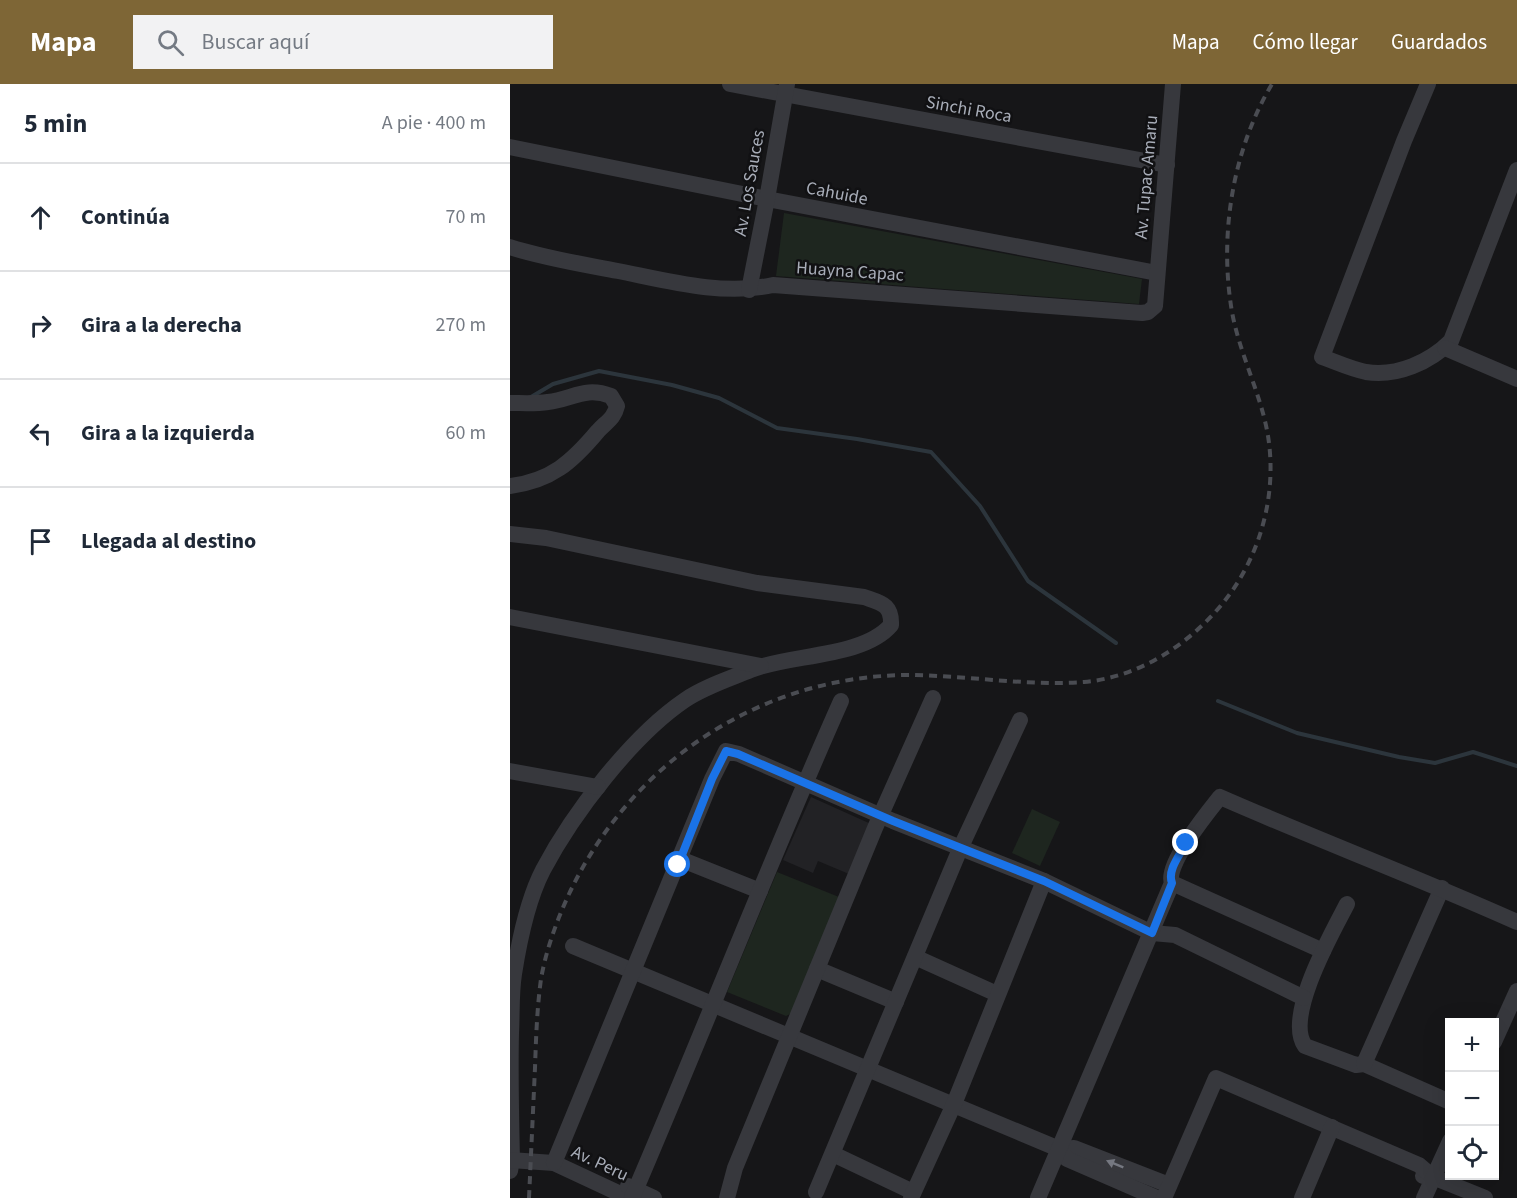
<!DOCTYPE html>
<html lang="es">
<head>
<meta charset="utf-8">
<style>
	:root { --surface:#fff; --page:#f2f2f3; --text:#1f2937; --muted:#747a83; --line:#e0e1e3; --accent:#7e6636 }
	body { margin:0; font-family:"Source Sans 3",sans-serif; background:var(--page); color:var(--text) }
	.controls { position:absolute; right:18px; bottom:18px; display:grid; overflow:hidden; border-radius:0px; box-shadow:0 6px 24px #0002 }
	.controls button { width:54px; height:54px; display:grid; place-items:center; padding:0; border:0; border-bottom:2px solid var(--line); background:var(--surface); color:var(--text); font:30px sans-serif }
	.stop { position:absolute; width:18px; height:18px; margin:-14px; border:4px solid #1a73e8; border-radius:50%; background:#fff }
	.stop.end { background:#1a73e8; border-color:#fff; box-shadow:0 2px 6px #0008 }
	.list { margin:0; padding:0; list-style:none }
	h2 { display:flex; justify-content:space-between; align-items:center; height:78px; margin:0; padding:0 24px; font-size:26px }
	h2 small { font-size:20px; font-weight:400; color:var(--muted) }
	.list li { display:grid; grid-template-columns:39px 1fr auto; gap:18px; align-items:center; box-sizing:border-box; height:108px; padding:0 24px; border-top:2px solid var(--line) }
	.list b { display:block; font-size:22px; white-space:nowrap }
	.list em { font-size:20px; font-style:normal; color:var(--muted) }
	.icon { flex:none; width:33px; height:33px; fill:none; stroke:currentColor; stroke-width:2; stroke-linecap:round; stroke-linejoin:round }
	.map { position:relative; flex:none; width:1007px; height:1114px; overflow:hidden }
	header { display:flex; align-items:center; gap:36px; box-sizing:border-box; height:84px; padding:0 30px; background:var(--accent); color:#fff }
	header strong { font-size:28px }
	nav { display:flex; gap:33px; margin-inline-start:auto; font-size:21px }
	.search { width:420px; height:54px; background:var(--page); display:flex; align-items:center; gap:15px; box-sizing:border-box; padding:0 21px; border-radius:0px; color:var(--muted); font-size:22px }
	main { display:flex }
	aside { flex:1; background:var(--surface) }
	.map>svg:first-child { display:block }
</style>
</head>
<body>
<header>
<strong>Mapa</strong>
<div class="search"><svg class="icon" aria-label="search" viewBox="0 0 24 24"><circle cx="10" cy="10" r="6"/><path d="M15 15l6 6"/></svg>Buscar aquí</div>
<nav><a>Mapa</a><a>Cómo llegar</a><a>Guardados</a></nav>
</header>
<main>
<aside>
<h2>5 min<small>A pie · 400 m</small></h2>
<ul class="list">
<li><svg class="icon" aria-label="ahead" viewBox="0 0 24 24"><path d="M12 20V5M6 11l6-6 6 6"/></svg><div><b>Continúa</b></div><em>70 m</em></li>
<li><svg class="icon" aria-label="right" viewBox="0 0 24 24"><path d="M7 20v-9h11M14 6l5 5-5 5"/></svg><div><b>Gira a la derecha</b></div><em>270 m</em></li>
<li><svg class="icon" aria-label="left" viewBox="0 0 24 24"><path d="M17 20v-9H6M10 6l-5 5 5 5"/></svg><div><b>Gira a la izquierda</b></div><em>60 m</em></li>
<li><svg class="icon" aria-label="arrive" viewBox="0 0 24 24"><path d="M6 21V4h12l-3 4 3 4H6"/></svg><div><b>Llegada al destino</b></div></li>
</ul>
</aside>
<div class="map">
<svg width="1007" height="1114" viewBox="0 0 1007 1114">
	<rect width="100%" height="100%" fill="#161618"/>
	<path fill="#222225" d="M301,713L361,740L339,790L308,777L303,789L273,776Z"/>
	<g fill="#1e261f">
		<path d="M274,129L632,195L629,220L266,192Z"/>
		<path d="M522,725L550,738L530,782L502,769Z"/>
		<path d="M267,788L329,813L282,929L276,932L217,908Z"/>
	</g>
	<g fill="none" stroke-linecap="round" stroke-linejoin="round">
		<g stroke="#2c353c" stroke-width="4">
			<path d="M21,313L43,300L89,287L162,301L209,314L267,344L347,355L421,368L470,422L518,497L606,559"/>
			<path d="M708,617L787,649L889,673L925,679L963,668L1007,682"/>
		</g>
		<g stroke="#37383d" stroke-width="16">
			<path d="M220,0L657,81"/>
			<path d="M918,0L894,57L812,273C826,278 841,285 856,288C887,293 920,278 941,257L1007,86"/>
			<path d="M0,63L257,115L647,189"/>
			<path d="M0,163C34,174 72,180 108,187C158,197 212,212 263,201L632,229L638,228L645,222L663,0"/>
			<path d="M239,206L257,115L277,0"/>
			<path d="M935,264L1007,295"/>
			<path d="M0,319C12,319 26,320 38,318C63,315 75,302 101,312L107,322C104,335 96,338 88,347C62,378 41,397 0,402"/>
			<path d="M0,450L36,454L247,499L354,513C371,519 382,520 381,541C353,574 279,570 241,586C219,595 194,603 175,616C122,652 63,729 33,786C18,815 9,858 4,890C1,909 2,930 1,949C0,992 1,1034 2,1076L0,1087"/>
			<path d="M0,533L251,582"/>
			<path d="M0,687L88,703"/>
			<path d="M170,775L250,807"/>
			<path d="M662,799L813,867"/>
			<path d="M837,820C822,849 774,933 795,962L846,981L854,980L940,1018"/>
			<path d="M63,862L549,1065L564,1064L659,1101"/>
			<path d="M405,873L487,910"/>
			<path d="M307,885L386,918"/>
			<path d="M984,958L1007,907"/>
			<path d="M854,980L932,804"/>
			<path d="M549,1065L557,1075L647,1114"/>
			<path d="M323,1070L403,1108"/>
			<path d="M0,1076L44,1079L119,1114"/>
			<path d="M44,1079L202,695L216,667L229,670L383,737L534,797L642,849L665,851L794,914"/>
			<path d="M913,1092L923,1093L975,1114"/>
			<path d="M118,1102L144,1114"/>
			<path d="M306,1108L450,765L510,636"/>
			<path d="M122,1114C193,949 258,781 331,617"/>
			<path d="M217,1114L225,1084L365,744L423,614"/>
			<path d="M401,1114L444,1020L534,797"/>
			<path d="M528,1114L662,799C654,782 698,728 710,713C808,756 909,794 1007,838"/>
			<path d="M654,1114L706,994L909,1081L923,1093"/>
			<path d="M792,1114L822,1043"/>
			<path d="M914,1114L940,1057"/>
		</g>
		<path stroke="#4a4c52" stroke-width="4" stroke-dasharray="8 6" stroke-linecap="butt" d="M19,1114C21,1071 23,1027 25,984C26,954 27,924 31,895C36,866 47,836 59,810C122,676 254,590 403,591C460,592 517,602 574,598C633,593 688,555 722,507C756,458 769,395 755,337C746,300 729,266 722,228C709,152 722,67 762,0"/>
	</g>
	<defs><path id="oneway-solid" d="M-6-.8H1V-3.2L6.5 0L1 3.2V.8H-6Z" transform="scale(1.5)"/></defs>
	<use fill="#757881" href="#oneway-solid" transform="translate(605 1080) rotate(-158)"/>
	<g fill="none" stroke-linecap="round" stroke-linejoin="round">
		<path stroke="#1a73e8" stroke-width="8" d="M168,781L202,695L216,667L228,670L383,737L534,797L642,849L662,799C657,786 670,771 676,759"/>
	</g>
	<g text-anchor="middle" stroke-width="5" stroke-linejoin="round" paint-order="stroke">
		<g font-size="18" fill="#a8adb8" stroke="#111113">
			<text transform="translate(459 25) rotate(10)" y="6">Sinchi Roca</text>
			<text transform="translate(636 93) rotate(-85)" y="6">Av. Tupac Amaru</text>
			<text transform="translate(239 99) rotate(-80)" y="6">Av. Los Sauces</text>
			<text transform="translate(327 109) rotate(11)" y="6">Cahuide</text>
			<text transform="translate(340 187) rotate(4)" y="6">Huayna Capac</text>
			<text transform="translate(90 1079) rotate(25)" y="6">Av. Peru</text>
		</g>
	</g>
</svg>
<div class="controls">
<button>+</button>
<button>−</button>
<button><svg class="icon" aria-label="locate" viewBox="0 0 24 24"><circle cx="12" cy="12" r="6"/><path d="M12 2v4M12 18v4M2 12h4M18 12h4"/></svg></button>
</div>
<div class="stop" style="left:168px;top:781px"></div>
<div class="stop end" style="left:676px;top:759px"></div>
</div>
</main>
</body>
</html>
